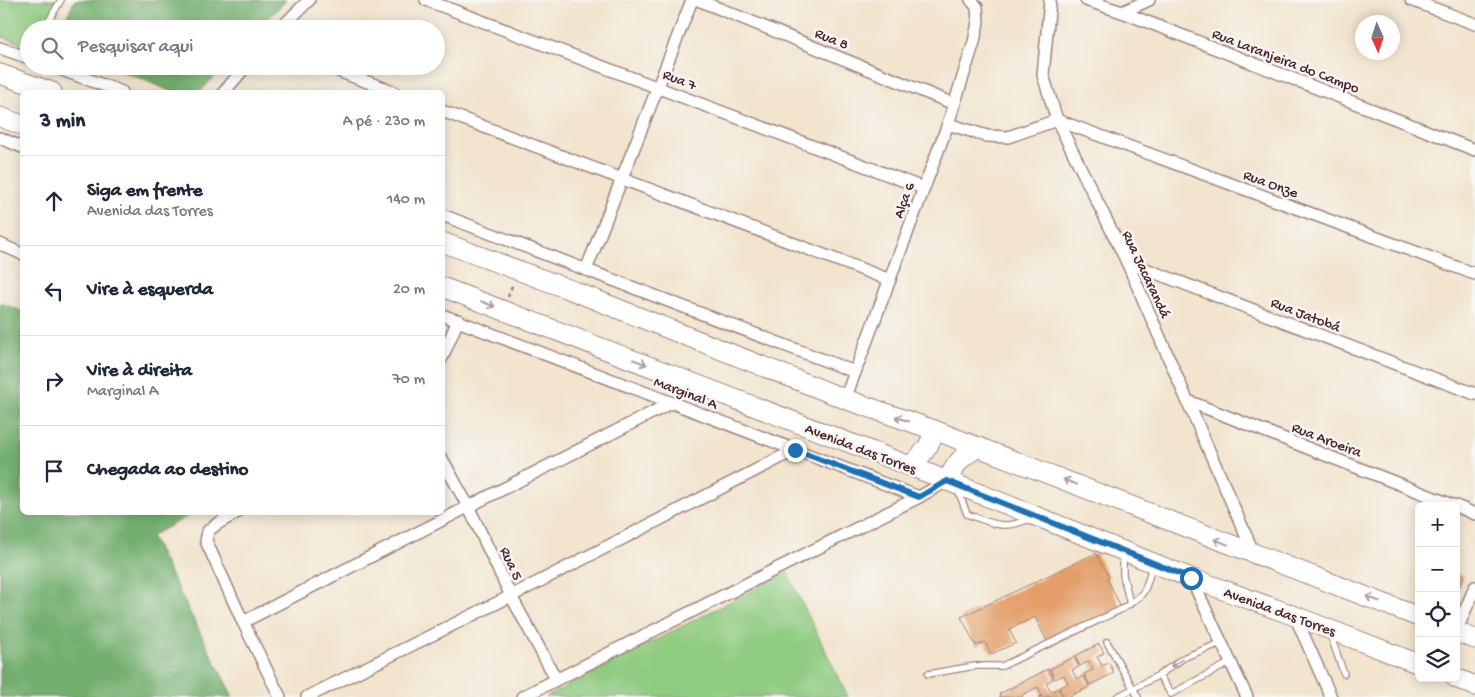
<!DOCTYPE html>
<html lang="pt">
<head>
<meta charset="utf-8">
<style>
	:root { --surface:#fff; --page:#f6f6f7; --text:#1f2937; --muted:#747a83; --line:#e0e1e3 }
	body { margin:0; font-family:"Gochi Hand",sans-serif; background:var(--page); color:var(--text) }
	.controls { position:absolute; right:15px; bottom:15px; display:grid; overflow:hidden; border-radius:8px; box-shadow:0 2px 12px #0003 }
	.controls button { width:45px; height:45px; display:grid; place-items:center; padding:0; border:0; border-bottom:1px solid var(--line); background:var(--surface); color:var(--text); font:25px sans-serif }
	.compass { position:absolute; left:1355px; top:15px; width:45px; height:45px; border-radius:50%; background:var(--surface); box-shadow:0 2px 12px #0003; rotate:177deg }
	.stop { position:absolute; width:15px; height:15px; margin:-11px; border:4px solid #1f6fb2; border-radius:50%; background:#fff }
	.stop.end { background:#1f6fb2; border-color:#fff; box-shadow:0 1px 5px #0008 }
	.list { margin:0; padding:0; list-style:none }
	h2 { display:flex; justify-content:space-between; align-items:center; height:65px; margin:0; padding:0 20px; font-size:21px }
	h2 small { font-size:16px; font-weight:400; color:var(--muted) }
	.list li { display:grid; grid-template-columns:32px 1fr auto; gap:15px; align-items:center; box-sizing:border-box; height:90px; padding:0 20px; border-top:1px solid var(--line) }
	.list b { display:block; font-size:19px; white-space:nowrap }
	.list p { margin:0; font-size:16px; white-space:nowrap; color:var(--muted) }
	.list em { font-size:16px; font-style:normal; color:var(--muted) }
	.icon { flex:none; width:28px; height:28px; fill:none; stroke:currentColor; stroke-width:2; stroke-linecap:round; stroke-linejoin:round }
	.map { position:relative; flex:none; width:1475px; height:697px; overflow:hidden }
	.search { position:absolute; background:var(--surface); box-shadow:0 2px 12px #0003; left:20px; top:20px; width:425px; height:55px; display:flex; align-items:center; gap:12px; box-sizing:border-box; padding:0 18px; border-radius:28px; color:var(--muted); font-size:19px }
	.panel { position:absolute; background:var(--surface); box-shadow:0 2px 12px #0003; left:20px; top:90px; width:425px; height:425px; border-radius:8px }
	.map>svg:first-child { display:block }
</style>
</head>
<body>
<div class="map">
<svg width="1475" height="697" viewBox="0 0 1475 697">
	<rect width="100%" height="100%" fill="#f6f6f2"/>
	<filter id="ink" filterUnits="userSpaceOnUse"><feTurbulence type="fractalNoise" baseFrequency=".02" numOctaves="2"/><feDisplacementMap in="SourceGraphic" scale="10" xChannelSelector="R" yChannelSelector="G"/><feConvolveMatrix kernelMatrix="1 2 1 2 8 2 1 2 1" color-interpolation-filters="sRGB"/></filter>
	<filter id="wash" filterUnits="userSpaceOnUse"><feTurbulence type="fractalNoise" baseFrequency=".0096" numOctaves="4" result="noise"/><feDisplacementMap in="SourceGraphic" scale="20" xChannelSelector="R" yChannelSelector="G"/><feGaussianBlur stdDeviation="1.12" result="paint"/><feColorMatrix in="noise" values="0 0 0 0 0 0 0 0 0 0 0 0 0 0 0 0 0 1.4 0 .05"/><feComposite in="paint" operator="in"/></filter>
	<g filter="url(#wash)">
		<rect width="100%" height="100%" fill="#f2e4cd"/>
		<g fill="#8fcb80" stroke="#6c7556">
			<path d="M0,0H59L47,29H29L28,46L0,36Z"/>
			<path d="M787,572L848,697H546Z"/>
		</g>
		<g fill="#73af6e" stroke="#5e674c">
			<path d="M75,0H286L259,29H60Z"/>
			<path d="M109,66H224L200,92H173Z"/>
			<path d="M0,303L22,311V512L194,513L151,536L233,697H0Z"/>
		</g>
		<g id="blocks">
			<g fill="#e49f69">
				<path d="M1096,553L1109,577L1107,578L1123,612L1050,647L1035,617L1009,629L1016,643L991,654L985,642L976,646L961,617Z"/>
				<path d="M1456,573L1464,576L1456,594Z"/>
				<path d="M1099,644L1104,653L1097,657L1102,666L1109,663L1114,673L1090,685L1084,674L1093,670L1089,661L1080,666L1075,656Z"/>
				<path d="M1074,657L1079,667L1072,670L1077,679L1084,676L1089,687L1068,697H1064L1059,688L1068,683L1064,675L1055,679L1050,669Z"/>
				<path d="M1048,669L1053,679L1046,683L1051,692L1058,688L1062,697H1039L1042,696L1038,687L1022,695L1023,697H1000L999,694Z"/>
			</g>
		</g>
	</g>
	<g filter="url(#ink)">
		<use href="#blocks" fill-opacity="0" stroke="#9e827c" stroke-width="1"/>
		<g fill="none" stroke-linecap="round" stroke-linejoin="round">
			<defs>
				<g id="service">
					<path d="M44,29L61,0"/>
					<path d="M958,490L967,514C994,524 1004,531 1031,518"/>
					<path d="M1123,555V575L1130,604"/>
					<path d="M1330,634L1344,674"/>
					<path d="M1107,642L1138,697"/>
					<path d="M1221,643L1185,657L1159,675L1171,694L1231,662"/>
					<path d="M928,674L975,666H1002L1122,609C1146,594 1145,593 1152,566"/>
					<path d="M1117,697L1159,675"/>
				</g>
				<g id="minor">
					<path d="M426,0L923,188"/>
					<path d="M698,0L954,104"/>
					<path d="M1050,0L1043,75L1057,120L1127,262L1254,554"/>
					<path d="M1086,0L1122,12L1475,150"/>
					<path d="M1411,0L1475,24"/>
					<path d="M1122,12L1149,0"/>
					<path d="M280,29L309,0"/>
					<path d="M0,48L29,58"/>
					<path d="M51,66L122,92"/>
					<path d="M325,66L394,92"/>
					<path d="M224,92L246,66"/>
					<path d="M442,111L890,280"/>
					<path d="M948,124L987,136L1008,137L1057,120L1475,274"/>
					<path d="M0,138L22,147"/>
					<path d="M442,215L855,372"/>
					<path d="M0,244L22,254"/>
					<path d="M1127,262L1475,394"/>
					<path d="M586,270L692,0"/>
					<path d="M442,315L919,497"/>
					<path d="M442,358L458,320"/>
					<path d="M845,399L948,124L974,42L978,22L977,7L971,0"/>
					<path d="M1188,401L1455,506"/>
					<path d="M442,459L468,506L511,596L556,679"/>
					<path d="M1456,506L1475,514"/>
					<path d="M238,512L217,524L208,531L206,541L243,622L280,697"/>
					<path d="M1191,578L1247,697"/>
					<path d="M1295,616L1331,697"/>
					<path d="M243,622L671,403"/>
					<path d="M1456,632L1475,587"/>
					<path d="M307,697L511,596L795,450"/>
					<path d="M522,697L919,497L947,481"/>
				</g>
				<g id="primary">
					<path d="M0,74L52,92"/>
					<path d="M0,117L22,125"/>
					<path d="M442,242L571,290L845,399L934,430L1419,617"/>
					<path d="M442,287L910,466L1191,578L1295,616L1419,664"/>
					<path d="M910,466C922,455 931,446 934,430"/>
					<path d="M947,481C957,462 960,457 979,447"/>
					<path d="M1456,632L1475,639"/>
					<path d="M1456,678L1475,686"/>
				</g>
			</defs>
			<use href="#service" stroke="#9e827c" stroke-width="8"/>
			<use href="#minor" stroke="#9e827c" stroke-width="14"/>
			<use href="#primary" stroke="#9e827c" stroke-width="21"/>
			<path stroke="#9e827c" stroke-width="2.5" stroke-dasharray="4 4" stroke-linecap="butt" d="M508,297L513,283"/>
			<use href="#service" stroke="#fff" stroke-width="5.5"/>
			<use href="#minor" stroke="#fff" stroke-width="11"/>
			<use href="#primary" stroke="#fff" stroke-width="19"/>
		</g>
		<defs><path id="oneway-shaft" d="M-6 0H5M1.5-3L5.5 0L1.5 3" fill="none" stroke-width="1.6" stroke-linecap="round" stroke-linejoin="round" transform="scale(1.25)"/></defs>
		<g stroke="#ae9aa0">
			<use href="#oneway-shaft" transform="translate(488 304) rotate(21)"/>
			<use href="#oneway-shaft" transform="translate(640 362) rotate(21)"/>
			<use href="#oneway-shaft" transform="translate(902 419) rotate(-161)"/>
			<use href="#oneway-shaft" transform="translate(1070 482) rotate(-159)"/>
			<use href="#oneway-shaft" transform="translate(1221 542) rotate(-159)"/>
			<use href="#oneway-shaft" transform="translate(1373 599) rotate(-159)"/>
			<use href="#oneway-shaft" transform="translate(1177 663) rotate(146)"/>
		</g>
	</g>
	<g fill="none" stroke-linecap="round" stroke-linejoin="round" filter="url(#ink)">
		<path stroke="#1f6fb2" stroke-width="6" d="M795,450L919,497L947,481L1191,578"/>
	</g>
	<g text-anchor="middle" stroke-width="5" stroke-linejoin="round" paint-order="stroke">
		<g font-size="15" fill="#4a1f2b" stroke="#f6f6f2">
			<text transform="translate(832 38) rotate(22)" y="5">Rua 8</text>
			<text transform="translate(1286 60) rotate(21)" y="5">Rua Laranjeira do Campo</text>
			<text transform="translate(680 79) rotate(21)" y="5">Rua 7</text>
			<text transform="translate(1271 183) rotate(20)" y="5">Rua Onze</text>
			<text transform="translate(903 200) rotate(-70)" y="5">Alça 6</text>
			<text transform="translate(1147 274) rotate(65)" y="5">Rua Jacarandá</text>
			<text transform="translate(1306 314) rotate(21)" y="5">Rua Jatobá</text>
			<text transform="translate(686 392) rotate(21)" y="5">Marginal A</text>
			<text transform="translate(1327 439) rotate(21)" y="5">Rua Aroeira</text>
			<text transform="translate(861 448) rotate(21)" y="5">Avenida das Torres</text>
			<text transform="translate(512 563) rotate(65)" y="5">Rua 5</text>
			<text transform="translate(1280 611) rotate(20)" y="5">Avenida das Torres</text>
		</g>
	</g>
</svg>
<div class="controls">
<button>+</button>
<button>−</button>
<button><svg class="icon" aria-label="locate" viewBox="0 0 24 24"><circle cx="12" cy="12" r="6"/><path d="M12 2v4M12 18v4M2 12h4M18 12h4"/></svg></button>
<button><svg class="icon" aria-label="layers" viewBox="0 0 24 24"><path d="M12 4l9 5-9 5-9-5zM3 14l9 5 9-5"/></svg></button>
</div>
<svg class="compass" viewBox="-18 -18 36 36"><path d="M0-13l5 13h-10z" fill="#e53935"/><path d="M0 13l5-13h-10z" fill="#747a83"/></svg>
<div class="stop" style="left:1191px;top:578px"></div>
<div class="stop end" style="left:795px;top:450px"></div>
<div class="search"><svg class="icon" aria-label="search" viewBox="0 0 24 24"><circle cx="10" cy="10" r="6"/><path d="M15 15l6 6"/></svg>Pesquisar aqui</div>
<section class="panel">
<h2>3 min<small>A pé · 230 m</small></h2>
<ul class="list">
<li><svg class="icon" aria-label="ahead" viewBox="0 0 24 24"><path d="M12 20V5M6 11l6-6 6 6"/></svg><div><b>Siga em frente</b><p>Avenida das Torres</p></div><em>140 m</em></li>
<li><svg class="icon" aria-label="left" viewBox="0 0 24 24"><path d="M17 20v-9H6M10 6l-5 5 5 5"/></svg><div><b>Vire à esquerda</b></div><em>20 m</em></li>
<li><svg class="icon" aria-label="right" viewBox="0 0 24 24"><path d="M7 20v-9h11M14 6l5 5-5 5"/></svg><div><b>Vire à direita</b><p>Marginal A</p></div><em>70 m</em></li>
<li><svg class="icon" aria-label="arrive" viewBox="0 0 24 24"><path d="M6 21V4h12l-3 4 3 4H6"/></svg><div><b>Chegada ao destino</b></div></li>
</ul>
</section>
</div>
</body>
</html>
